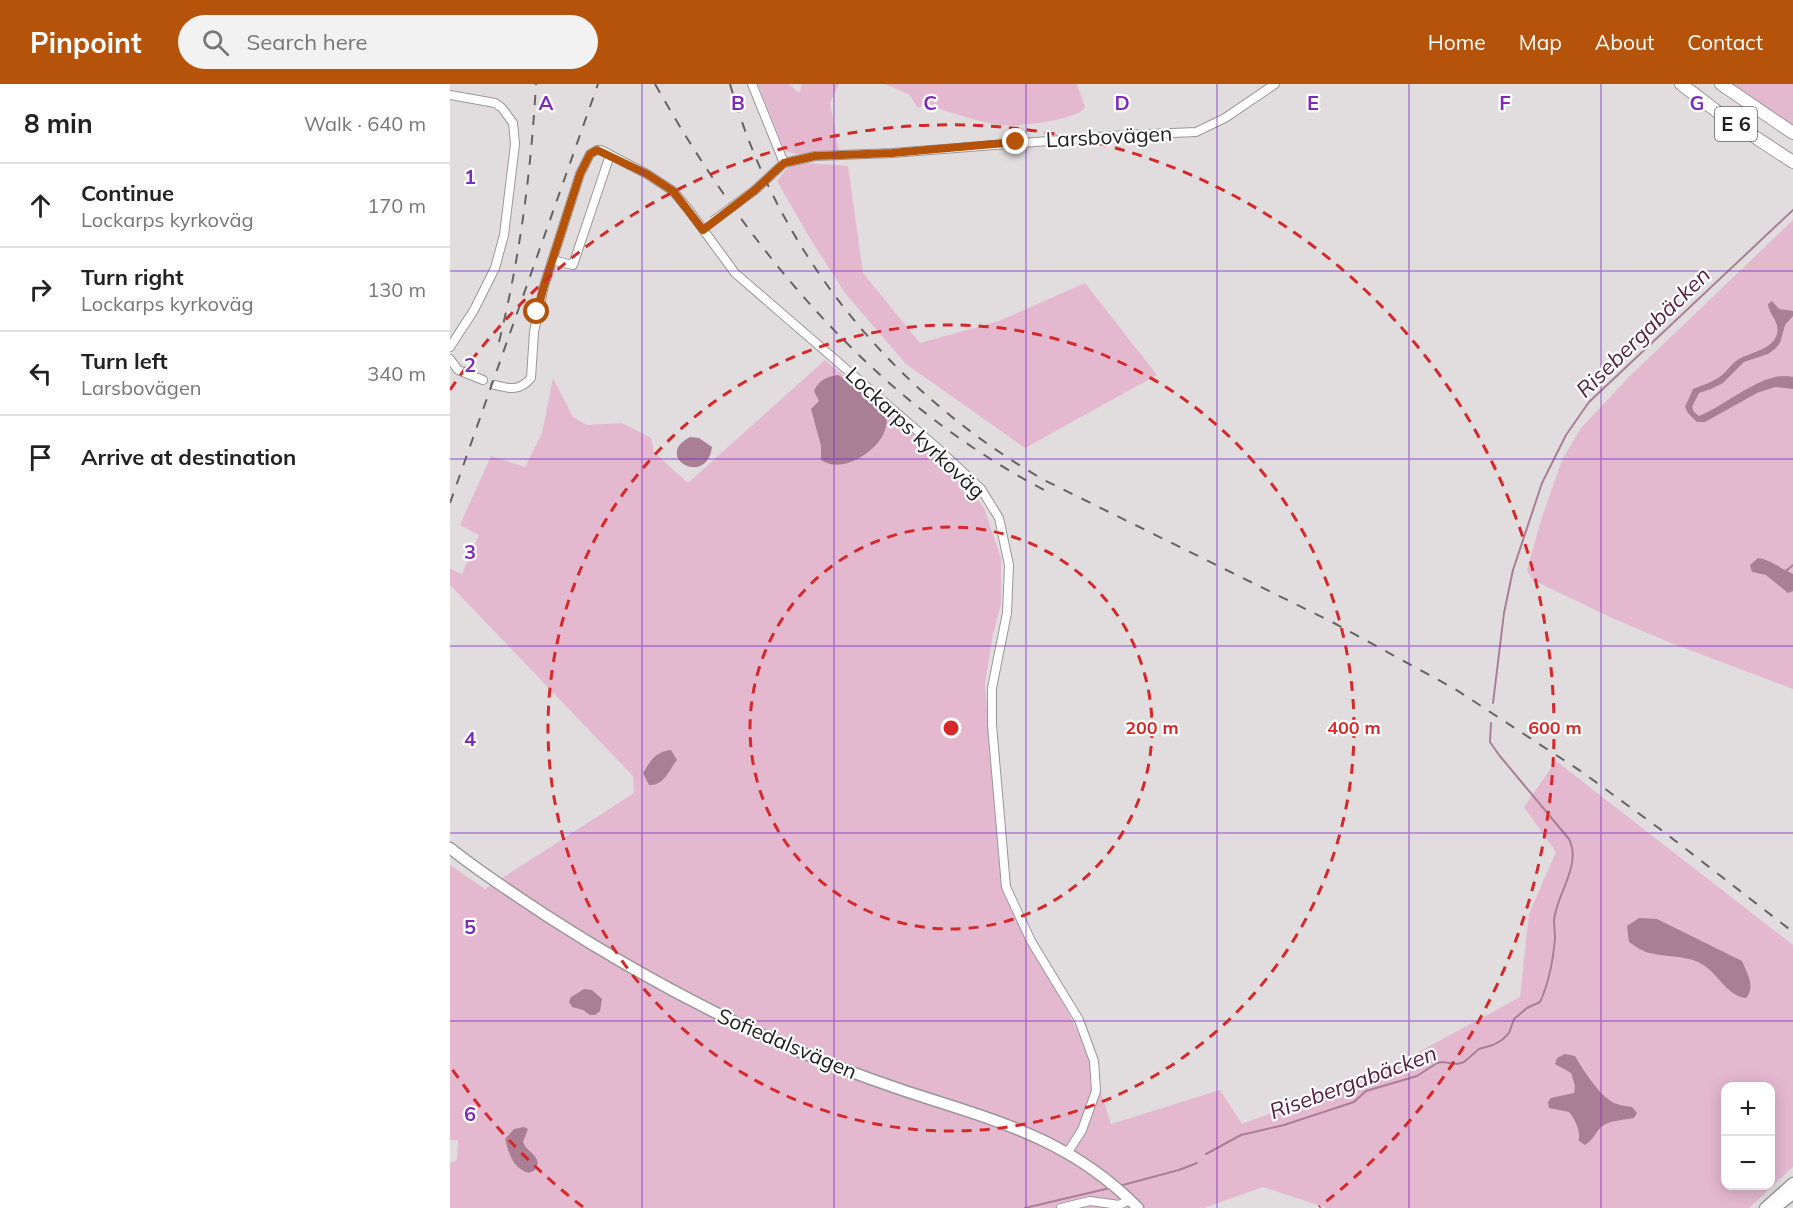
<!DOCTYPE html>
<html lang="en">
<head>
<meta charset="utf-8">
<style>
	:root { --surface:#fff; --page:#f2f2f2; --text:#222; --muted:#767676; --line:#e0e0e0; --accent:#b45309 }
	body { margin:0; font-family:Mulish,sans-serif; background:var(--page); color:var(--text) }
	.controls { position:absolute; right:18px; bottom:18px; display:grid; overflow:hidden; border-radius:12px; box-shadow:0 3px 15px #0003 }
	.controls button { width:54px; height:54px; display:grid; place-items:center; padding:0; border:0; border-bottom:2px solid var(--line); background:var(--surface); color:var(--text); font:30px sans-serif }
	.stop { position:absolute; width:18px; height:18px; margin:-14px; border:4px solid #b45309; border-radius:50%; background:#fff }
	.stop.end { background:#b45309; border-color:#fff; box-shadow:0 2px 6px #0008 }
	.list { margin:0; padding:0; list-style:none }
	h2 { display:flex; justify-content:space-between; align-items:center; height:78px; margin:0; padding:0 24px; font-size:26px }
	h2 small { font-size:20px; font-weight:400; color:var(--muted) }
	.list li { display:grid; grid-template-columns:39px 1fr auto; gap:18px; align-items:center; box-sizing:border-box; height:84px; padding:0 24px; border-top:2px solid var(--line) }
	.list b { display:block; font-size:22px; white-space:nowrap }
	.list p { margin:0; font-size:20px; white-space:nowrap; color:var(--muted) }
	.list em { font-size:20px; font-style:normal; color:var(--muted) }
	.icon { flex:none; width:33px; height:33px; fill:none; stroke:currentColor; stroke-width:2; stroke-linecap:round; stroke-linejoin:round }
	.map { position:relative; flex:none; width:1343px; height:1124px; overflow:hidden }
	header { display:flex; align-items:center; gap:36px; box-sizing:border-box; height:84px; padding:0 30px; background:var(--accent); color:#fff }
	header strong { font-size:28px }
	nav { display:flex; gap:33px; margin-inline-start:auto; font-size:21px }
	.search { width:420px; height:54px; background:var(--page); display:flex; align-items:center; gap:15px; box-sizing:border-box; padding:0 21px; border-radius:33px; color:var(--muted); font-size:22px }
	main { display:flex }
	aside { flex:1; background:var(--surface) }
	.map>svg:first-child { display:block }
</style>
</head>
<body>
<header>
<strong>Pinpoint</strong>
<div class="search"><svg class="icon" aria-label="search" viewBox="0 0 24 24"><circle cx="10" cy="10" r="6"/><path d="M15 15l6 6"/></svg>Search here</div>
<nav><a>Home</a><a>Map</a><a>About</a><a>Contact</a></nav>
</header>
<main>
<aside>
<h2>8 min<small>Walk · 640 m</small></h2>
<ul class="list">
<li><svg class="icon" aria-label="ahead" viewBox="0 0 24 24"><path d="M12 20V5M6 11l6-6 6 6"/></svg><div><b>Continue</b><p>Lockarps kyrkoväg</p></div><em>170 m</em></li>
<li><svg class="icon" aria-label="right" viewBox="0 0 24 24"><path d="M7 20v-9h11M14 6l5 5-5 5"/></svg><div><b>Turn right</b><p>Lockarps kyrkoväg</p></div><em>130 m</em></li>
<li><svg class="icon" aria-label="left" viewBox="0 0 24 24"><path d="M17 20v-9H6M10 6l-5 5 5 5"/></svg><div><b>Turn left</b><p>Larsbovägen</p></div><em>340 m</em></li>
<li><svg class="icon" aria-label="arrive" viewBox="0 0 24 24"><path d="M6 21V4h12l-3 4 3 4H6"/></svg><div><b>Arrive at destination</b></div></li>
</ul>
</aside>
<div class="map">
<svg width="1343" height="1124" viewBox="0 0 1343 1124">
	<rect width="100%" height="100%" fill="#e1dddf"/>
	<g fill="#e4b8cf" fill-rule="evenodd">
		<path d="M308,0H339L349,9L352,0H389L380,19L389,68L346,70L335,67Z"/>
		<path d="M435,0H627L635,23C629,36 567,43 551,41C532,39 500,28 480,22L477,19L471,23H467L460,11Z"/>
		<path d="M1283,0H1343V41Z"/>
		<path d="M342,78L398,82L413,189L470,259L549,237L635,199L707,291L575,364L456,280L395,209L361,156L327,97Z"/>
		<path d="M1343,136V605L1221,559L1162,534L1083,496L1077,486L1091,436L1112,376L1131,344L1179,293Z"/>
		<path d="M375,276L504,384L534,424L551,474V520L543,550L535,600L551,801L636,963L661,1040L770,1006L792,1040L928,990L1070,913L1079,830L1106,768L1074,723L1106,677L1343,861V1083L1299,1124H877L813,1103L754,1124H0V1079L7,1076L8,1056H0V781L35,805L184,709L183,692L0,501V485L12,490L29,451L10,441L41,372L75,383L92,349L103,294L123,333L137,341L172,339L201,354L204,368L238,399ZM1276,1002H1320V1102H1276Z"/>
	</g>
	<g fill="#aa7f95">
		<path d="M1322,217L1329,225L1343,227V232L1335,241L1330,259L1325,265L1318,270L1294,278L1273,299L1261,305L1249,309L1242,323L1244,328L1249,332C1275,322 1315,285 1343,293V305L1325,303L1307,309L1255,338H1247L1238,329L1235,323L1243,305C1253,301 1263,298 1272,291C1278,286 1282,279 1289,275C1301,268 1322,266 1327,250C1330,237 1319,231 1318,220Z"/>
		<path d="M388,291L415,308L422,318L437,332C437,339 436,345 433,351C423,370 391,390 371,376V362L361,325L369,317L364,307C369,296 376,293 388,291Z"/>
		<path d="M240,353L249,354L262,363C257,404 202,373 240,353Z"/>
		<path d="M1308,474C1319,475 1332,485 1343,490V507L1338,509L1316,491L1302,488L1300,481Z"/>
		<path d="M221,666L227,676C219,686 214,702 199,701L193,689C201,676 205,668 221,666Z"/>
		<path d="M1189,834L1207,835L1292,877C1297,889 1306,903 1296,914C1278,912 1269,892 1255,882C1238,870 1215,874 1196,868C1190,866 1184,861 1179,858L1177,842Z"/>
		<path d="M134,905L142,906L152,915L150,927L145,931H140L133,926L122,923L119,918L121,913Z"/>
		<path d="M1115,970L1125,972C1133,986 1152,1016 1167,1020C1172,1022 1178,1022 1182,1023L1187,1029L1184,1034C1174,1036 1159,1036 1151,1043C1145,1049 1143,1056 1135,1061L1129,1057C1130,1045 1126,1037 1119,1028L1099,1024L1098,1018L1101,1014L1124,1009L1125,1002L1121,989L1105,980L1107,974Z"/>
		<path d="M74,1043L78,1045L73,1058C76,1067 86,1069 88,1079L85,1086L79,1089C63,1085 59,1070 55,1055L64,1045Z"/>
	</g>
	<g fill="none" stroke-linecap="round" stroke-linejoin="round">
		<g stroke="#aa7f95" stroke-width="2">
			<path d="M1336,487L1343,481"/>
			<path d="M1043,619L1054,529L1063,486L1092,399L1116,351L1139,318L1343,126"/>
			<path d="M756,1070L791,1051L834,1041L904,1018L916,1007L967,992L987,979L992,978L1007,980L1014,978L1029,965L1043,961L1052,956L1059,949L1064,935L1077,924L1090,918C1099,899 1103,876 1105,855C1105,848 1104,842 1104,836C1107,809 1132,781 1119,755L1049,671L1040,658L1041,639"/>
			<path d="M669,1102L729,1086L747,1079"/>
			<path d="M575,1124L660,1104"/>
		</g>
		<defs>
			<g id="minor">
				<path d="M302,0L334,79"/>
				<path d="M0,11L45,19L52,24L63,39L65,60L54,151L45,184L24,226L0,263"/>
				<path d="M305,106L334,79L365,72L442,69L675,51L746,48L775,34L825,0"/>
				<path d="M102,176L123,181L160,71"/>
				<path d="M0,275L8,286L33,296"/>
				<path d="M45,301C60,305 70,307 81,294L84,248L94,202L130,90L140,70L147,66H151L197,90L223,107L238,125L285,189L485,362L531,405L549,434L559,481L557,529L542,604V641L556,803L581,857L629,936L644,977L646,1007L632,1046L618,1068"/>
				<path d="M611,1124L640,1117L669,1121L680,1116"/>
			</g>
			<g id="major">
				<path d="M0,764C31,789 64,810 97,832C179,885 263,931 353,969C397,987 441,1003 486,1017C565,1042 628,1063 688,1124"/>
				<path d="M1315,1124L1343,1099"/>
				<path d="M1325,1124L1343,1110"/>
			</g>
			<g id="highway">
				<path d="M1231,0L1273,32L1343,78"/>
				<path d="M1271,0L1343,49"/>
			</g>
		</defs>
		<use href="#minor" stroke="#9a9799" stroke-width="10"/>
		<use href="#major" stroke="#9a9799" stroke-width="13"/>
		<use href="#highway" stroke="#9a9799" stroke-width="14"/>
		<use href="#minor" stroke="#fff" stroke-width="8"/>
		<use href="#major" stroke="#fff" stroke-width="10"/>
		<use href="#highway" stroke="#fff" stroke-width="12"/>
		<g stroke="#656364" stroke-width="2" stroke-dasharray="10 10" stroke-linecap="butt">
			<path d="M205,0C300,168 424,318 598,408"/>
			<path d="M280,0C328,170 443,309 594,396L884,539L1005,605L1132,688L1210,745L1343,848"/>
			<path d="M49,258C70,173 81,88 86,0"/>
			<path d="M0,419L148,0"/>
		</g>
		<defs>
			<path id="minor-bridge" d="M263,137L305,106"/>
		</defs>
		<use href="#minor-bridge" stroke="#9a9799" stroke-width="10" stroke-linecap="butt"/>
		<use href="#minor-bridge" stroke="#fff" stroke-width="8"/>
	</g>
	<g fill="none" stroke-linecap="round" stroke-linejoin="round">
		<path stroke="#b45309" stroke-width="8" d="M87,228L94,202L130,90L140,70L147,66L197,90L223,107L253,146L305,106L334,79L365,72L442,69L566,58"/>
	</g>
	<path fill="none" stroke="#7b2cbf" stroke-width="1.5" stroke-opacity="0.55" d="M192,0V1124M384,0V1124M576,0V1124M767,0V1124M959,0V1124M1151,0V1124M0,187H1343M0,375H1343M0,562H1343M0,749H1343M0,937H1343"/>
	<g fill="none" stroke="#d62828" stroke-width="3" stroke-dasharray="10 8">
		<circle cx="501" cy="644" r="201"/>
		<circle cx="501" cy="644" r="403"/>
		<path d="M133 1123A604 604 0 0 1 0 982M0 306A604 604 0 1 1 869 1123"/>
	</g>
	<g text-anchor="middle" stroke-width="4.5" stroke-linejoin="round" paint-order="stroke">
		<rect fill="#fff" stroke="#646363" stroke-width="1.5" x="1265" y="23" width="42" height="34" rx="4.5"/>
		<g font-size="20" font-weight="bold" fill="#212020">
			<text x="1286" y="47">E 6</text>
		</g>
		<g font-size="21" fill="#212020" stroke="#fff">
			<text transform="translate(659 53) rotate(-3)" y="7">Larsbovägen</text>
			<text transform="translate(465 349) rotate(43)" y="7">Lockarps kyrkoväg</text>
			<text transform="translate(337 960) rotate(23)" y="7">Sofiedalsvägen</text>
		</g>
		<g font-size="22" font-style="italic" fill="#582142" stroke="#fff">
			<text transform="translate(1193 248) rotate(-44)" y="8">Risebergabäcken</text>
			<text transform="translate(903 998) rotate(-20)" y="8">Risebergabäcken</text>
		</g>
	</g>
	<g font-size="20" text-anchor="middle" font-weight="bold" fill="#7b2cbf" stroke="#fff" stroke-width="4.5" stroke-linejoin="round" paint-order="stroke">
		<text x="96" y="26">A</text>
		<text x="288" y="26">B</text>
		<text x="480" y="26">C</text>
		<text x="672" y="26">D</text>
		<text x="863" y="26">E</text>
		<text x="1055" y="26">F</text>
		<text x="1247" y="26">G</text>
		<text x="20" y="100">1</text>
		<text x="20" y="288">2</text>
		<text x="20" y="475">3</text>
		<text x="20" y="662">4</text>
		<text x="20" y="850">5</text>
		<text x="20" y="1037">6</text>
	</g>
	<circle cx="501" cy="644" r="9" fill="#d62828" stroke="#fff" stroke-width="3"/>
	<g font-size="18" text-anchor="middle" font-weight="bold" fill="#d62828" stroke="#fff" stroke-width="4.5" stroke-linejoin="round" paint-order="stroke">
		<text x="702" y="650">200 m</text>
		<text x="904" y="650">400 m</text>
		<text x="1105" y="650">600 m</text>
	</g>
</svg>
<div class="controls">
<button>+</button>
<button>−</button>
</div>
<div class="stop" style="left:87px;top:228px"></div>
<div class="stop end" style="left:566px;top:58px"></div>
</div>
</main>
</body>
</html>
